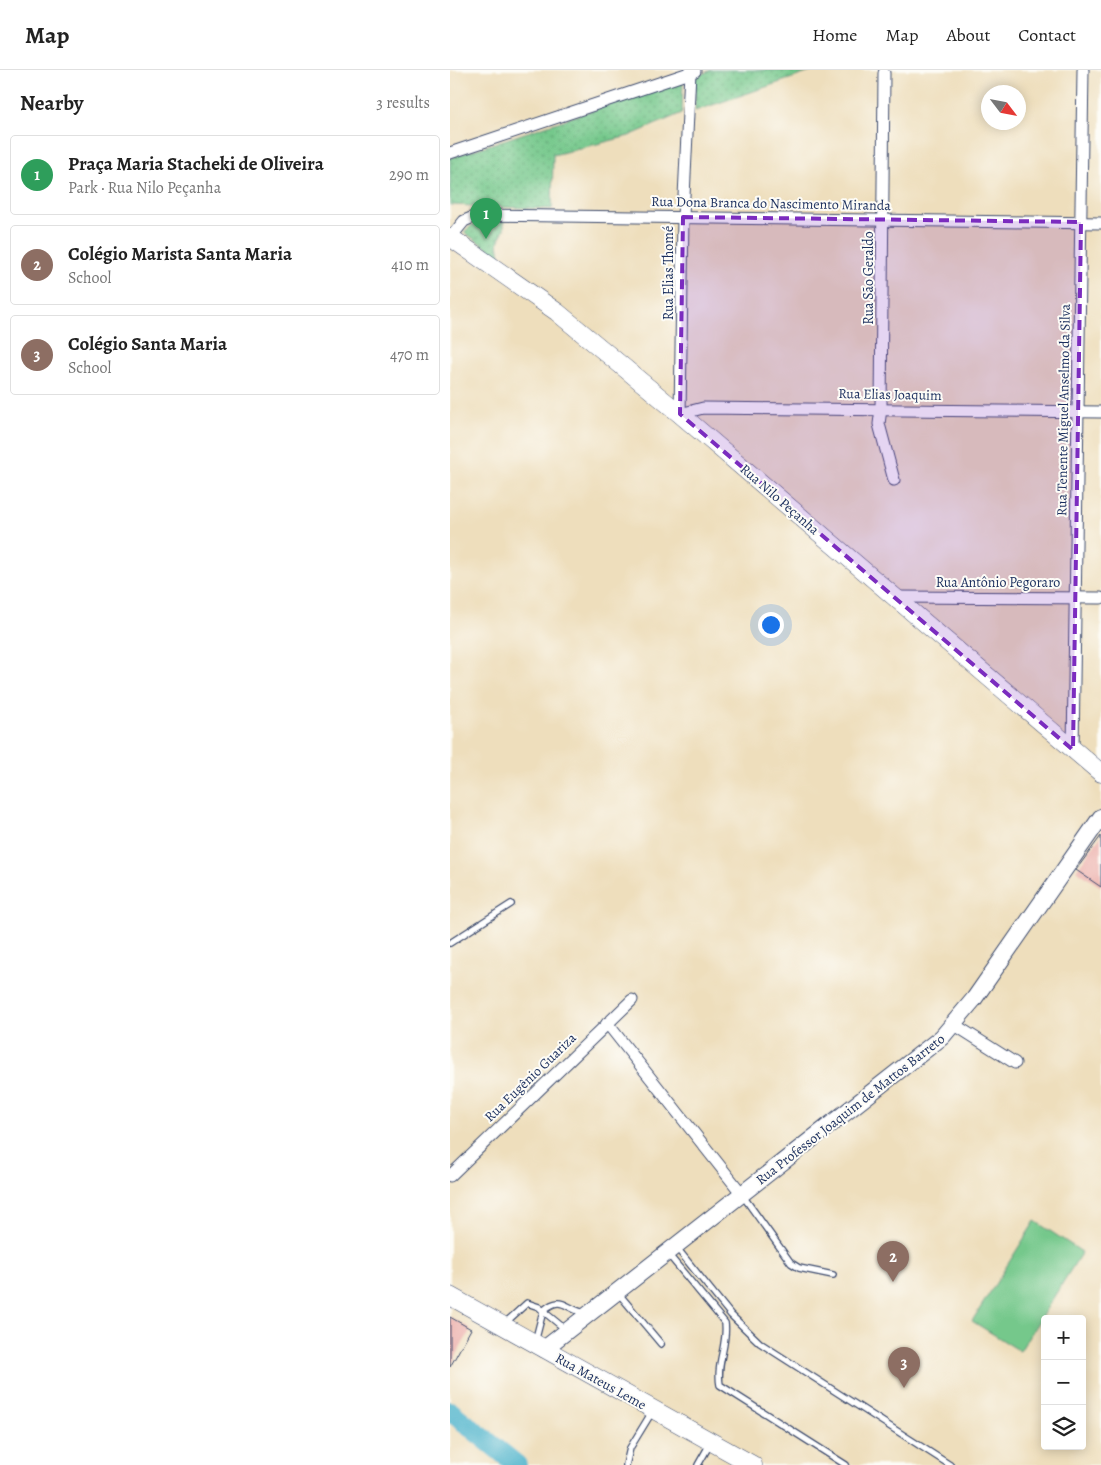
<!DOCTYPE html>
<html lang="en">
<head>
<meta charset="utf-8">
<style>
	:root { --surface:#fff; --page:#f6f6f6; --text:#222; --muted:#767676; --line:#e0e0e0; --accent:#111827 }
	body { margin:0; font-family:Alegreya,serif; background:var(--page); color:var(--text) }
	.controls { position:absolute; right:15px; bottom:15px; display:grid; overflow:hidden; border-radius:5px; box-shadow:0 2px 12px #0003 }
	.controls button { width:45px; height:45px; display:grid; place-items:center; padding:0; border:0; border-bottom:1px solid var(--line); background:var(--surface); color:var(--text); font:25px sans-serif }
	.compass { position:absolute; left:531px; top:15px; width:45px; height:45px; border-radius:50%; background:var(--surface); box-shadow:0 2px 12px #0003; rotate:122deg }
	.you { position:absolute; left:320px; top:554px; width:18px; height:18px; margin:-12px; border:4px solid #fff; border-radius:50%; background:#1a73e8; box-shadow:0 0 0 8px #1a73e833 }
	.badge { display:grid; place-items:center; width:32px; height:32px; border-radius:50%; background:var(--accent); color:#fff; font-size:16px; font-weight:700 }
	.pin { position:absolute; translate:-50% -41px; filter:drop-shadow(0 1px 2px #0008) }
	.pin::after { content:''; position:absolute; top:26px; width:18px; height:15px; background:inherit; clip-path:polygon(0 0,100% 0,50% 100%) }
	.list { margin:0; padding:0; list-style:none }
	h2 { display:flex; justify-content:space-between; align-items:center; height:65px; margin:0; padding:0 20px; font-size:21px }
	h2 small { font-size:16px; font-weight:400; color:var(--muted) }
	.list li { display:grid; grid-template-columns:32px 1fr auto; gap:15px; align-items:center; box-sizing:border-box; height:80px; margin:0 10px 10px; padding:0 10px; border:1px solid var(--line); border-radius:5px }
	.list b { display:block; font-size:19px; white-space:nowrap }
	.list p { margin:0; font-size:16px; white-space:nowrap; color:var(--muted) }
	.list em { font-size:16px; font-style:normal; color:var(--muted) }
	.icon { flex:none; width:28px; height:28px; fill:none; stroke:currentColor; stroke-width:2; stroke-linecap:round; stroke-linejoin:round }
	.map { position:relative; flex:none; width:651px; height:1395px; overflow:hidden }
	header { display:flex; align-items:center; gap:30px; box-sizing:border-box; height:70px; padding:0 25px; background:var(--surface); border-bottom:1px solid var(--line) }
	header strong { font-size:24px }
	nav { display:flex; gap:28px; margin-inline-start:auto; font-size:18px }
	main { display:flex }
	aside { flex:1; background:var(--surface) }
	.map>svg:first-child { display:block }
</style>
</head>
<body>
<header>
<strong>Map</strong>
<nav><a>Home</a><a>Map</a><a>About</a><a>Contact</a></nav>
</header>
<main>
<aside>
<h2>Nearby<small>3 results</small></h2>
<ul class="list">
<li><span class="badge" style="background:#2e9e5b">1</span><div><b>Praça Maria Stacheki de Oliveira</b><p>Park · Rua Nilo Peçanha</p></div><em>290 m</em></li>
<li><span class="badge" style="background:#8d6e63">2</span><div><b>Colégio Marista Santa Maria</b><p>School</p></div><em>410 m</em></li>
<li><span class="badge" style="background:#8d6e63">3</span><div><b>Colégio Santa Maria</b><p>School</p></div><em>470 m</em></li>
</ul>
</aside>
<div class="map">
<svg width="651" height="1395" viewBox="0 0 651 1395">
	<defs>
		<pattern id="park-dots" width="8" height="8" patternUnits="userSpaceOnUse" patternTransform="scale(1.25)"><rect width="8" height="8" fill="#75c88b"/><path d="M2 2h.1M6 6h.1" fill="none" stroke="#5fa375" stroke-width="1.8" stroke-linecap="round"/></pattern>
	</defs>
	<rect width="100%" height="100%" fill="#fdfcf7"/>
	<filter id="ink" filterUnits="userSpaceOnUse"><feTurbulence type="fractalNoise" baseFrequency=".02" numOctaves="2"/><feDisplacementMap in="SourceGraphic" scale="10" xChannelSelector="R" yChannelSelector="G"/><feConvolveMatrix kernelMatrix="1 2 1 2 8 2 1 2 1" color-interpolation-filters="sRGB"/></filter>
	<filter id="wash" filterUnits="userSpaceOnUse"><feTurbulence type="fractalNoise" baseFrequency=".0096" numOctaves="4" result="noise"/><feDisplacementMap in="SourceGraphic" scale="20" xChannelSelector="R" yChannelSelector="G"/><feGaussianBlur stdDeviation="1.12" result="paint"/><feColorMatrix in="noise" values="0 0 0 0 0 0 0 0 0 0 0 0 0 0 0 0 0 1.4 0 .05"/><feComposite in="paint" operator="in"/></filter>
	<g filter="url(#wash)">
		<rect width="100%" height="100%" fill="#eedebc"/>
		<g fill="url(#park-dots)" stroke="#487c74">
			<path d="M261,0H366L245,41V7Z"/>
			<path d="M233,10L232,43L179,66L103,85L102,139L0,135V88Z"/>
			<path d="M33,151H54V159L48,172L50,187L14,162L25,153Z"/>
		</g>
		<path fill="#75c88b" stroke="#487c74" d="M585,1151L632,1182L570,1281L522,1251Z"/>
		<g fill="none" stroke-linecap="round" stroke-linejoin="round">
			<path stroke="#4cb2cb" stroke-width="20" d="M0,1341L67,1395"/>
		</g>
		<g id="blocks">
			<g fill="#eaa5a1">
				<path d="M651,766V817L626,800Z"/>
				<path d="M0,1247L21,1259L0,1297Z"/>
			</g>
		</g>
	</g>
	<g filter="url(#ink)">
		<use href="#blocks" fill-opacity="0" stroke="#3b496c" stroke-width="1"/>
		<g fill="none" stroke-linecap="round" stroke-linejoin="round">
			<defs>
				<g id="service">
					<path d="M0,873L61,834"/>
					<path d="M293,1126L341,1193L349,1198L383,1205"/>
					<path d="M226,1177L281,1245L310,1273L500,1395"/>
					<path d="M218,1184L275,1253C278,1274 266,1293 270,1315L396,1395"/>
					<path d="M169,1224L211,1274"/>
					<path d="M54,1254L77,1233L89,1237L93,1241C112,1224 115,1239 135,1243"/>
					<path d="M85,1272L93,1241L115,1259"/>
					<path d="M176,1395L180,1378L202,1342"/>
					<path d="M248,1395L260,1374"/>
				</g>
				<g id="minor">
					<path d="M240,2L233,147L230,344L253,338L651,342"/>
					<path d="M434,3L431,339L429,354L444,410"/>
					<path d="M0,83L245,1"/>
					<path d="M1,167L14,151L28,145L651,153"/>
					<path d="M444,527L651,528"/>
					<path d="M623,680L633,0"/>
					<path d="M157,953L292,1124"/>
					<path d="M505,955L565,993"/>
					<path d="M0,1106L182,930"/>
				</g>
				<path id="secondary" d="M94,1279L492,967L524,929L651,747"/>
				<g id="primary">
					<path d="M0,167L107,242L230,344L651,703"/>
					<path d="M0,1226L303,1395"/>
				</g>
			</defs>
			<use href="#service" stroke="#3b496c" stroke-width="8"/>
			<use href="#minor" stroke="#3b496c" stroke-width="13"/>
			<use href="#secondary" stroke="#3b496c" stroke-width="18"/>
			<use href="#primary" stroke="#3b496c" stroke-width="19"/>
			<use href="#service" stroke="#fff" stroke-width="5.5"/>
			<use href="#minor" stroke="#fff" stroke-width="11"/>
			<use href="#secondary" stroke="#fff" stroke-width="16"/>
			<use href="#primary" stroke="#fff" stroke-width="18"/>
		</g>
	</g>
	<path fill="#7b2cbf" fill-opacity="0.2" stroke="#7b2cbf" stroke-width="4" stroke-dasharray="10 6" stroke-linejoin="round" d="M233,147L631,152L623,680L230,344Z"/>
	<g text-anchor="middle" stroke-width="4" stroke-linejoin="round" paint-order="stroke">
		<g font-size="14" fill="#1b2f5e" stroke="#fdfcf7">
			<text transform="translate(321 133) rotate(1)" y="5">Rua Dona Branca do Nascimento Miranda</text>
			<text transform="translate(218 203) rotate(-90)" y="5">Rua Elias Thomé</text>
			<text transform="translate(418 208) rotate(-90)" y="5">Rua São Geraldo</text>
			<text transform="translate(440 324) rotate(1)" y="5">Rua Elias Joaquim</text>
			<text transform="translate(613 340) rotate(-89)" y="5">Rua Tenente Miguel Anselmo da Silva</text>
			<text transform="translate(330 429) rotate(41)" y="5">Rua Nilo Peçanha</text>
			<text x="548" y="517">Rua Antônio Pegoraro</text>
			<text transform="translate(80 1007) rotate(-44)" y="5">Rua Eugênio Guariza</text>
			<text transform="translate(400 1039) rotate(-38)" y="5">Rua Professor Joaquim de Mattos Barreto</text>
			<text transform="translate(151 1311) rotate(29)" y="5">Rua Mateus Leme</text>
		</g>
	</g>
</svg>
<div class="controls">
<button>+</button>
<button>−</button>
<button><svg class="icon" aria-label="layers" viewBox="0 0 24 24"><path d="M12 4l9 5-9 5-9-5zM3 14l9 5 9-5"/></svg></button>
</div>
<svg class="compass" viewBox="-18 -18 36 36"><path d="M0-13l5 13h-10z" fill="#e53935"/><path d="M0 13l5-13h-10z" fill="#767676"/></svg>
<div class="you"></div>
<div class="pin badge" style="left:36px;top:169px;background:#2e9e5b">1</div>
<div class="pin badge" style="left:443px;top:1212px;background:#8d6e63">2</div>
<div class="pin badge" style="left:454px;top:1318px;background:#8d6e63">3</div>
</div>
</main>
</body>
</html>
